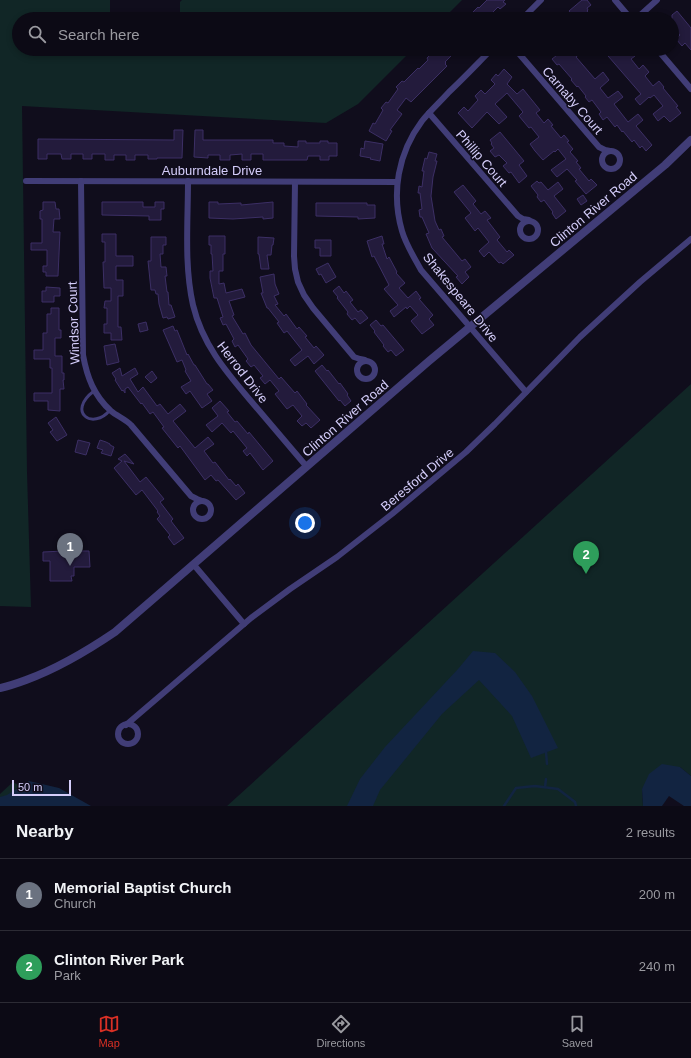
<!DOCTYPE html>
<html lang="en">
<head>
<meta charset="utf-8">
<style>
	:root { --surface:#0c0a15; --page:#1a1822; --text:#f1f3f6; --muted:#9a9aa0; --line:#2c2b34; --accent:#d93025 }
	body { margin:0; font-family:Arial,sans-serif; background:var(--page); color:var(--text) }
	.scale { position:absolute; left:12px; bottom:10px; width:59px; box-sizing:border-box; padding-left:4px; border:2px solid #d4cdfa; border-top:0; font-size:11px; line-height:14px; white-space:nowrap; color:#d4cdfa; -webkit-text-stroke:3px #100d1c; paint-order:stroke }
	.you { position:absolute; left:305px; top:523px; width:14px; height:14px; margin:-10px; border:3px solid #fff; border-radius:50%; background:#1a73e8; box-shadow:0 0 0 6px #1a73e833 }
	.badge { display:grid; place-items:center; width:26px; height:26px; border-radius:50%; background:var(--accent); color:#fff; font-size:13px; font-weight:700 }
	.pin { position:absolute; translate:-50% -33px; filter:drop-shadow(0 1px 2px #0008) }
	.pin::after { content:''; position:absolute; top:21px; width:14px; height:12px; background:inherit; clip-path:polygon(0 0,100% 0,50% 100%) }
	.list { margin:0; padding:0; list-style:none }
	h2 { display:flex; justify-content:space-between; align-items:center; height:52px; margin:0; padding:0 16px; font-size:17px }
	h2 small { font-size:13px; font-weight:400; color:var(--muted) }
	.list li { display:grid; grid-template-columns:26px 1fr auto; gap:12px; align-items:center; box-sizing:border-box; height:72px; padding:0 16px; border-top:1px solid var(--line) }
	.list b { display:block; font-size:15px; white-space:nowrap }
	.list p { margin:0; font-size:13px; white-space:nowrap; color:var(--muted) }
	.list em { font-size:13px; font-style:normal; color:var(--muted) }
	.icon { flex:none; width:22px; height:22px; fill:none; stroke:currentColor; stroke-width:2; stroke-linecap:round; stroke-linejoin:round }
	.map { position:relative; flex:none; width:691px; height:806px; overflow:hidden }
	.search { position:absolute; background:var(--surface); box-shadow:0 2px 6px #0003; left:12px; right:12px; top:12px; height:44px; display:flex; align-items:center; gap:10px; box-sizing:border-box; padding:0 14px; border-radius:22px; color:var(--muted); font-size:15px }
	.sheet { height:196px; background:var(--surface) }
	nav { display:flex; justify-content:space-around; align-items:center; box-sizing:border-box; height:56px; border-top:1px solid var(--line); background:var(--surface); font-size:11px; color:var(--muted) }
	nav a { display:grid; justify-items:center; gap:2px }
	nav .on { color:var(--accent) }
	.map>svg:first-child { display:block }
</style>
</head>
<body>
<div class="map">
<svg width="691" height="806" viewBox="0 0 691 806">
	<rect width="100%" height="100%" fill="#100d1c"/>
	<g fill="#112626">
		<path d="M0,0H110V19H19V49H413L358,104L326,123L22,106L27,472L31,607L0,606Z"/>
		<path d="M182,0H462L443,19H180V2Z"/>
		<path d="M691,384V776L680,767L642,789L643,806H227Z"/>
		<path d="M13,782L55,806H0V794Z"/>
	</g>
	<g fill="#122441">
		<path d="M473,651L495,653L515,672L532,696L558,748L531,758L512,716L479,680L442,714L380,790L373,806H347L360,779L385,747L458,669Z"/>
		<path d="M662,764L680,767L691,776V806H684L669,796L662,806H643L642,789L649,774Z"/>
		<path d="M29,781L59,788L91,806H0V797L7,795Z"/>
	</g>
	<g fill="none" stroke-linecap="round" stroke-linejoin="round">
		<g stroke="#122441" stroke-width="2.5">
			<path d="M546,752L547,764"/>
			<path d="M545,787L546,779"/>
			<path d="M504,806L516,788L535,786L558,789L575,802L576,806"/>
		</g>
	</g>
	<g fill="#231b3c" stroke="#3c2f65">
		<path d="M487,0H505L503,2L506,4L500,9L498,7L489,16L492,19H469L474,14L472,13L478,7L479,8Z"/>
		<path d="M582,0H587L591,5L587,8L588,10L587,11L594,19H576L569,11Z"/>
		<path d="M677,11L691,28V50L685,43L682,46L676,39L680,35L672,26V15Z"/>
		<path d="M439,49H458L445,62L446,63L445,64L447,66L411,102L406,98L397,110L402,114L390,130L392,131L386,141L369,131L373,123L375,124L383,110L381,108L386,102L388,103L398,89L396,87L402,81L404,82L418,68L419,69L428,60L427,58L433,52L434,53Z"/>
		<path d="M565,49H585L576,57L595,79L603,72L609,80L600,88L608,98L618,91L623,97L614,104L628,122L638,114L643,120L636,126L652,145L646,151L642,146L640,148L634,140L632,142L623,131L622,132L617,125L615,127L607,117L603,120L599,114L601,112L592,100L589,102L585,97L586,96L578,86L577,87L571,80L572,79L559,64L557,65L552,59Z"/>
		<path d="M602,49H620L623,53L629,49L635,56L631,59L639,69L643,65L649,72L645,76L653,86L659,81L664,87L663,88L678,106L676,107L681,113L670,122L664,116L658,121L653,114L663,106L654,95L650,98L649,97L640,105L635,99L641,94Z"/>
		<path d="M504,69L512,77L507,84L517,94L523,89L540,110L536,113L544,123L548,119L553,125L551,126L561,138L564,135L569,141L567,142L573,149L570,152L578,161L576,162L581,168L579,169L589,181L591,179L597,185L586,194L575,181L577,180L567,169L557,177L551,170L566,159L558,149L555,152L554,151L543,160L535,151L530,144L539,137L531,127L529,128L519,116L523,112L507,93L495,104L507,117L499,124L487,112L472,128L458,113L464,107L468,111L478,100L475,96L481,90L485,94L495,84L491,80L496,74L498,76Z"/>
		<path d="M174,130H183L182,158H157V159H148V155H135V160H126V155H114V160H105V154H92V159H83V154H71V159H62L61,154H47V159H38V139L174,140Z"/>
		<path d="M195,130H203V140H273V143H284V146L298,147V141H306V143H320V141H328V143H337V156H329V160H320V156H308L307,160H263V154H251V160H242V154L230,155V160H220V155H208V158L194,157Z"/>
		<path d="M500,132L524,161L519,165L527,176L519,183L511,172L509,173L503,166L507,163L499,155L495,157L490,151L494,148L491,144L492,143L490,140Z"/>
		<path d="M365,141L383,144L380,161L370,159L371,158L360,156L361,148L364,149Z"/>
		<path d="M429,152L437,154L435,161H437L433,177L431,196L435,221L439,230L441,229L444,236L442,237L462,261L465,259L471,267L465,272L469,277L462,284L456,277L458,276L432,248L426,234L429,233L422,217H420L419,210L422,209L420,193H418L419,186L422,187L424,171H422L425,158L427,159Z"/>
		<path d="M537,181L539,183L541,182L548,190L558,182L563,189L554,196L566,211L556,219L552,213L553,212L544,200L541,202L537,197L538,195L531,186Z"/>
		<path d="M463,185L476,201L473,204L481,214L485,211L491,218L487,220L500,237L497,240L507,252L509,250L514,255L503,264L501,262L499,263L489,252L484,257L479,251L489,242L478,228L475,231L465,218L471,213L454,192Z"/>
		<path d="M583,195L587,201L581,205L577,199Z"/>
		<path d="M43,202H55L56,209H59L60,219H54L53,232H60L58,276H46V272H43V266H47V250H31V243H42V219H40V211L43,210Z"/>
		<path d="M102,202H143V207H155V202H164V209H161V220H149V216L102,215Z"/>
		<path d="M209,202H218V204L241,203V205L273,202V218L263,219V217L233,219L209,218Z"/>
		<path d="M316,203H367V205H375V218L358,219V217L316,216Z"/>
		<path d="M102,234H116V256H133V266H116V280H123V296H118V327H121L122,340H111V333H104V324H107V308H104L105,301H111V288H104L103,262H105V242H102Z"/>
		<path d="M209,236H225V254H223V271H219V284L224,283L226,293L242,289L245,297L229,301L234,315L232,316L243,334L245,333L251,345L279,379L281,377L295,393L297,391L307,404L306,405L320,420L311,428L306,423L302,426L297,421L302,416L293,405L287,409L275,394L279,391L270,380L265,384L260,378L263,376L254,365L251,367L246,361L248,359L238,345L235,347L232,341L234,339L226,324L223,325L220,318L223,317L217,298H214L210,278V271H213L212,254H211V245H209Z"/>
		<path d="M382,236L384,244H382L387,259L389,257L397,272L396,273L405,283L399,288L408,298L416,291L421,298L419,299L433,315L429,319L434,325L422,334L411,321L418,315L410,306L407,309L406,307L394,317L390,311L398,305L384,289L389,285L374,256L372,257L367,241Z"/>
		<path d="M151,237H166V245H163V254H160L161,267H166L167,276H165L167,292H168L169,305H171L175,317L168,319L167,317L163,318L159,304L158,294H156L155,290H151L148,261H151Z"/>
		<path d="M258,237L274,238L273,245H272L271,255H267L269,269H261L259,254H258Z"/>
		<path d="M315,240H331V256H320V248H315Z"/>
		<path d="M328,263L336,277L326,283L321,274L319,275L316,269Z"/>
		<path d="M274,274L275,284L279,294L274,296L278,304L275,305L284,316L286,314L297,329L299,327L307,336L305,337L314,348L316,346L324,355L314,364L308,356L295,366L290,360L302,350L287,331L284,333L277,323L279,322L268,308H267L261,293H263L260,277Z"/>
		<path d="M339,286L344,293L346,291L353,300L350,302L358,312L361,310L368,318L360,324L355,318L352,320L347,314L348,312L337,298L338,297L333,291Z"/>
		<path d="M46,287L60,288V296H54V302H42V291H46Z"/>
		<path d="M51,308H59V330H61V338H55V356H62V373H64V380H63L64,389H60V411L48,410V401H34V393H52V368H50V359H34V350H43V333H47V314H51Z"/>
		<path d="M376,320L381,326L383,325L404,350L396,356L391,350L388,352L383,346L384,345L374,332L375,331L370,325Z"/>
		<path d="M146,322L148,330L140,332L138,324Z"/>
		<path d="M173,326L175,331L177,330L187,355L188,354L194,365H195L207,384H208L213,390L207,394L212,401L202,408L190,391L186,394L181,387L191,381L185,371L186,370L182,360L177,362L163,330Z"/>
		<path d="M115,344L119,362L107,365L104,346Z"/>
		<path d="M322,365L327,371L328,370L339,384L340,383L348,394L347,395L351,401L345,406L340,400L339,401L315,371Z"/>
		<path d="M120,368L122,376L135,368L138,374L130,379L138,392L143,387L157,406L160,404L168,414L180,404L186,411L173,421L195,448L208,437L214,444L204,451L213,463L215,462L229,480L230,479L236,486L238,484L245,493L236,500L218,480L216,481L211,475L205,480L180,446L178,448L162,428L164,427L153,412L150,414L142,403L141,404L128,387L125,389V393L123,390L122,391L115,380L116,379L112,373Z"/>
		<path d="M152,371L157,378L151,383L145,377Z"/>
		<path d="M220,401L229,411L227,412L235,422L237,421L248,434L249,432L273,461L263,470L250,453L247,456L243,451L247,448L233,431L231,433L222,423L212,432L206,425L218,416L212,408Z"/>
		<path d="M56,417L67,435L57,441L50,432L53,430L48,423Z"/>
		<path d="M78,440L90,443L86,455L75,452Z"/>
		<path d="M100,440L106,442L110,444V445L114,447L111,456L101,453L103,450L97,448Z"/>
		<path d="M125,454L134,464L124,461L140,482L146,477L164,499L160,502L173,519L171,521L184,538L174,545L168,537L170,535L157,519L160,516L157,512L158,511L142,490L136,495L114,468L122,461L118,459Z"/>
		<path d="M64,549H70V551H89L90,567H74V576H71L72,581H50V561H43V552L64,551Z"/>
	</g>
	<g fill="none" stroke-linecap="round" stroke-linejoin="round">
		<path stroke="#413d77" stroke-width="3" d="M94,391C66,412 93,431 110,410"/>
		<g stroke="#413d77" stroke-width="6">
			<path d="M615,0L631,19"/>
			<path d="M522,19L541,0"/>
			<path d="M636,19L657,0"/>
			<path d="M492,49C478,63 464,78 449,92C440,102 430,111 422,121C398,153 391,193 402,231C406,245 414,257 421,270L526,392"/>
			<path d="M515,49L599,147L605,150L610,151"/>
			<path d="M657,49L691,89"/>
			<path d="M429,113L518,216L523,219L529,220"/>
			<circle cx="611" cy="160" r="9"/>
			<path d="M26,181L397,182"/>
			<path d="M81,181L83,355C87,377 94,396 111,411C117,416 125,419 131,425L191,496L197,499L202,501"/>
			<path d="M188,181C188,222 184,265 193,305C203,347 229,375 256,407C273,427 290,447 307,467"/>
			<path d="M295,182L294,256L295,269L298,282L304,295L313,308L354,357L360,359L365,360"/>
			<circle cx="529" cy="230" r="9"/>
			<circle cx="366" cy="370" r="9"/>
			<circle cx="202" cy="510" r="9"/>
			<path d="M194,565L244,624"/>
			<circle cx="128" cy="734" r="10"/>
			<path d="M126,725L251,618L290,589L337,557L392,514L466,452L495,424L580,337L640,282L691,239"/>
		</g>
		<path stroke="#413d77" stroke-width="8" d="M0,688C9,686 18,683 26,680C59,668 87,651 115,632L429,361L665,165L691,140"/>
	</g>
	<g text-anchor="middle" stroke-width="3" stroke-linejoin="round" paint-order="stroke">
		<g font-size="13" fill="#d4cdfa" stroke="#100d1c">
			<text transform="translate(573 100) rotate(49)" y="5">Carnaby Court</text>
			<text transform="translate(482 158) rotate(49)" y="5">Phillip Court</text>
			<text x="212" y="175">Auburndale Drive</text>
			<text transform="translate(593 209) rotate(-40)" y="5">Clinton River Road</text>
			<text transform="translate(461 297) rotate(51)" y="5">Shakespeare Drive</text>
			<text transform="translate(73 323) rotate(-92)" y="5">Windsor Court</text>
			<text transform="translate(243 372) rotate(52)" y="5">Herrod Drive</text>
			<text transform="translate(345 418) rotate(-41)" y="5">Clinton River Road</text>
			<text transform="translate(417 479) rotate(-40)" y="5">Beresford Drive</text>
		</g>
	</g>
</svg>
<div class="scale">50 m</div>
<div class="you"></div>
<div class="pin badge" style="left:70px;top:566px;background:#6b7280">1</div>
<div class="pin badge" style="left:586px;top:574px;background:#2e9e5b">2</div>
<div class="search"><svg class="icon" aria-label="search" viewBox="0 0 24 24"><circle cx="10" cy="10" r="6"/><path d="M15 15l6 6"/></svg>Search here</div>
</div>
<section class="sheet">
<h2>Nearby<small>2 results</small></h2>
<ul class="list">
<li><span class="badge" style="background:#6b7280">1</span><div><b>Memorial Baptist Church</b><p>Church</p></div><em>200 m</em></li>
<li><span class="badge" style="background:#2e9e5b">2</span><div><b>Clinton River Park</b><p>Park</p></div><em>240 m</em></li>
</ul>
</section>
<nav>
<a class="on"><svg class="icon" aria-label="map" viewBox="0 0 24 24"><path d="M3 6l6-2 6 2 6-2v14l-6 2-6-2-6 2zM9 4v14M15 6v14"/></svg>Map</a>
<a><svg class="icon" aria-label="directions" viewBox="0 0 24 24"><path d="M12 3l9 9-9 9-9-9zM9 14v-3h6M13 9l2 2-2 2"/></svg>Directions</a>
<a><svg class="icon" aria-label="saved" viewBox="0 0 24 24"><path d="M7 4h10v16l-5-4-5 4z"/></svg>Saved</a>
</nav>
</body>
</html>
